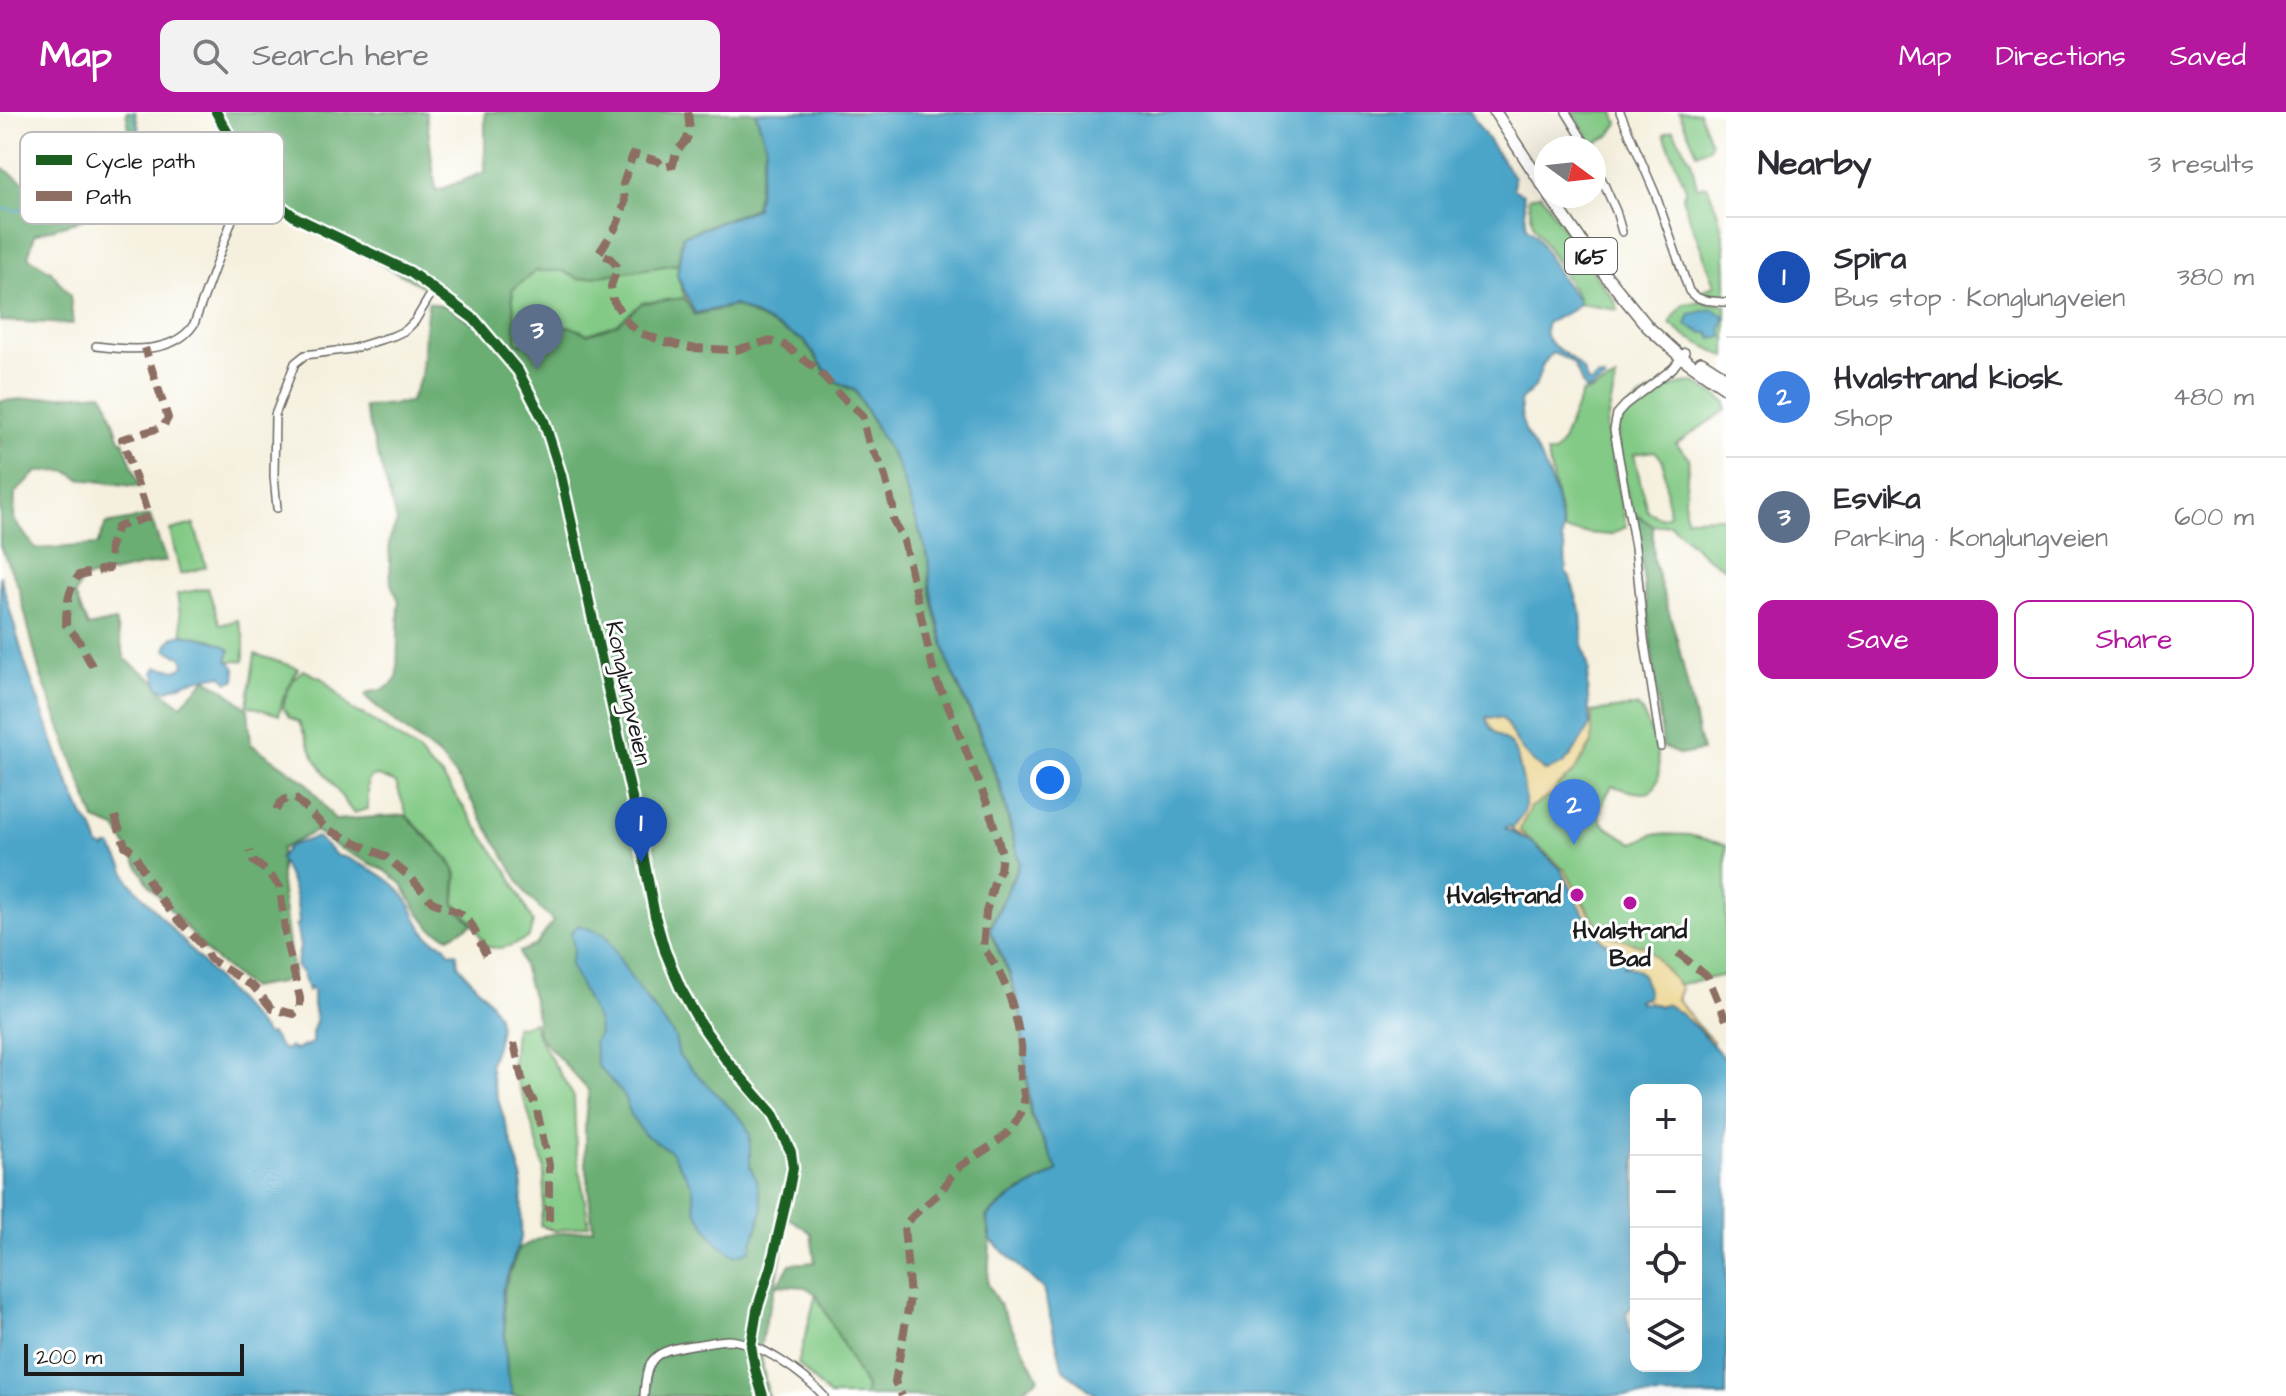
<!DOCTYPE html>
<html lang="en">
<head>
<meta charset="utf-8">
<style>
	:root { --surface:#fff; --page:#f2f2f3; --text:#2b2b33; --muted:#7c7c81; --line:#e1e1e2; --accent:#b5179e }
	body { margin:0; font-family:"Architects Daughter",sans-serif; background:var(--page); color:var(--text) }
	.controls { position:absolute; right:24px; bottom:24px; display:grid; overflow:hidden; border-radius:16px; box-shadow:0 8px 32px #0002 }
	.controls button { width:72px; height:72px; display:grid; place-items:center; padding:0; border:0; border-bottom:2px solid var(--line); background:var(--surface); color:var(--text); font:40px sans-serif }
	.compass { position:absolute; left:1534px; top:24px; width:72px; height:72px; border-radius:50%; background:var(--surface); box-shadow:0 8px 32px #0002; rotate:105deg }
	.scale { position:absolute; left:24px; bottom:20px; width:220px; box-sizing:border-box; padding-left:8px; border:4px solid #1c1c1c; border-top:0; font-size:22px; line-height:28px; white-space:nowrap; color:#1c1c1c; -webkit-text-stroke:6px #fff; paint-order:stroke }
	.you { position:absolute; left:1050px; top:668px; width:28px; height:28px; margin:-20px; border:6px solid #fff; border-radius:50%; background:#1a73e8; box-shadow:0 0 0 12px #1a73e833 }
	.badge { display:grid; place-items:center; width:52px; height:52px; border-radius:50%; background:var(--accent); color:#fff; font-size:26px; font-weight:700 }
	.pin { position:absolute; translate:-50% -66px; filter:drop-shadow(0 2px 4px #0008) }
	.pin::after { content:''; position:absolute; top:42px; width:28px; height:24px; background:inherit; clip-path:polygon(0 0,100% 0,50% 100%) }
	.list { margin:0; padding:0; list-style:none }
	h2 { display:flex; justify-content:space-between; align-items:center; height:104px; margin:0; padding:0 32px; font-size:34px }
	h2 small { font-size:26px; font-weight:400; color:var(--muted) }
	.list li { display:grid; grid-template-columns:52px 1fr auto; gap:24px; align-items:center; box-sizing:border-box; height:120px; padding:0 32px; border-top:2px solid var(--line) }
	.list b { display:block; font-size:30px; white-space:nowrap }
	.list p { margin:0; font-size:26px; white-space:nowrap; color:var(--muted) }
	.list em { font-size:26px; font-style:normal; color:var(--muted) }
	.actions { display:flex; gap:16px; padding:24px 32px }
	.actions a { flex:1; padding:18px 0; border:2px solid var(--accent); border-radius:16px; text-align:center; font-size:28px; color:var(--accent) }
	.actions .main { background:var(--accent); color:#fff }
	.icon { flex:none; width:44px; height:44px; fill:none; stroke:currentColor; stroke-width:2; stroke-linecap:round; stroke-linejoin:round }
	.map { position:relative; flex:none; width:1726px; height:1284px; overflow:hidden }
	header { display:flex; align-items:center; gap:48px; box-sizing:border-box; height:112px; padding:0 40px; background:var(--accent); color:#fff }
	header strong { font-size:38px }
	nav { display:flex; gap:44px; margin-inline-start:auto; font-size:28px }
	.search { width:560px; height:72px; background:var(--page); display:flex; align-items:center; gap:20px; box-sizing:border-box; padding:0 28px; border-radius:16px; color:var(--muted); font-size:30px }
	main { display:flex }
	aside { flex:1; background:var(--surface) }
	.map>svg:first-child { display:block }
</style>
</head>
<body>
<header>
<strong>Map</strong>
<div class="search"><svg class="icon" aria-label="search" viewBox="0 0 24 24"><circle cx="10" cy="10" r="6"/><path d="M15 15l6 6"/></svg>Search here</div>
<nav><a>Map</a><a>Directions</a><a>Saved</a></nav>
</header>
<main>
<div class="map">
<svg width="1726" height="1284" viewBox="0 0 1726 1284">
	<rect width="100%" height="100%" fill="#fff"/>
	<filter id="ink" filterUnits="userSpaceOnUse"><feTurbulence type="fractalNoise" baseFrequency=".0125" numOctaves="2"/><feDisplacementMap in="SourceGraphic" scale="16" xChannelSelector="R" yChannelSelector="G"/><feConvolveMatrix kernelMatrix="1 2 1 2 8 2 1 2 1" color-interpolation-filters="sRGB"/></filter>
	<filter id="wash" filterUnits="userSpaceOnUse"><feTurbulence type="fractalNoise" baseFrequency=".006" numOctaves="4" result="noise"/><feDisplacementMap in="SourceGraphic" scale="32" xChannelSelector="R" yChannelSelector="G"/><feGaussianBlur stdDeviation="1.8" result="paint"/><feColorMatrix in="noise" values="0 0 0 0 0 0 0 0 0 0 0 0 0 0 0 0 0 1.4 0 .05"/><feComposite in="paint" operator="in"/></filter>
	<g filter="url(#wash)">
		<rect width="100%" height="100%" fill="#f5f0de"/>
		<g fill="#83ca86" stroke="#507351" stroke-width="2" fill-rule="evenodd">
			<path d="M1573,0H1614L1618,11L1609,24L1593,32Z"/>
			<path d="M1679,0H1699L1711,31L1709,36L1697,41Z"/>
			<path d="M1673,18L1691,49L1697,75L1707,74C1726,113 1726,141 1726,185H1705L1696,182L1715,173L1682,86L1686,77L1664,22Z"/>
			<path d="M1541,82L1589,156L1614,187L1618,198L1579,192L1578,185L1533,113L1528,86Z"/>
			<path d="M678,152L677,163L685,186L642,191L617,212L588,222L569,214L521,232L517,230L512,178L536,159H563L579,167Z"/>
			<path d="M1702,190L1726,193V245L1685,224L1669,211L1684,192Z"/>
			<path d="M1616,267L1606,315L1626,415L1611,423L1564,419L1547,341L1554,342L1561,332L1582,281L1591,279Z"/>
			<path d="M1695,270L1726,290V298L1676,332L1689,345C1688,362 1682,392 1686,406L1726,405V456L1707,446L1670,412L1653,414L1631,399C1628,381 1613,325 1619,311C1623,300 1636,289 1645,283C1659,275 1679,273 1695,270ZM1655,339L1663,349L1669,403L1661,406L1647,399L1634,342Z"/>
			<path d="M194,412L206,455L180,462L170,418Z"/>
			<path d="M208,476L220,513L238,508L244,526V549H227L230,538L213,528L183,522L177,482Z"/>
			<path d="M255,542L298,556L283,586L279,603L247,593Z"/>
			<path d="M303,558L323,567L353,599L364,603L418,639L429,653L442,664L508,760L533,810L529,825C515,832 501,840 485,834L474,812L455,792L457,761L449,747L407,704L396,671L379,664L371,665L368,670V697L353,701L315,647L299,610L289,605L283,595C285,583 292,566 303,558Z"/>
			<path d="M1637,594C1650,608 1670,664 1651,679C1642,685 1622,676 1612,674C1588,714 1601,711 1634,731L1654,722L1689,723L1726,733V863L1676,873L1607,823L1591,803L1565,758L1520,719C1521,709 1528,704 1531,695L1552,683L1558,673L1573,661L1592,632V600Z"/>
			<path d="M534,910L537,923L574,985L576,1037L589,1113L555,1119L540,1113L544,1086V1055L527,996L512,957L515,914L522,915Z"/>
			<path d="M816,1182L866,1276L865,1284H829L798,1252Z"/>
		</g>
		<g fill="#6aae73" stroke="#436548" stroke-width="2">
			<path d="M126,0H135C138,14 146,42 146,55C143,97 68,111 35,122L28,145L51,159L70,184L73,212L0,209V54L25,71L48,70L85,86L126,72L135,47Z"/>
			<path d="M216,0H426L436,79L485,60V0H755L766,33L755,96L682,124L678,152L579,167L563,159H536L512,178L517,230L521,232L569,214L588,222L617,212L642,191L685,186L694,203L735,194L804,229L832,269L855,279L898,354L928,445L930,480L949,554L975,612L999,673L1019,751L989,818L1009,862L1020,901L1030,1003L1058,1059L1008,1086L986,1105L990,1129L988,1172L1039,1266L1014,1284H865L866,1276L816,1182L806,1175L778,1173L790,1152L815,1150L811,1121L788,1105L776,1173L764,1214L760,1238L768,1284H513L507,1261L503,1179L519,1136L547,1123L593,1117C588,1072 580,1024 589,979L538,923L536,898L519,840L536,833L553,809L527,783L461,671L441,646L385,602L365,584L368,580C381,579 389,577 397,566L399,489L391,472L389,429L397,410L364,295L410,290L421,264L428,190L448,195L482,217L454,191L294,105L270,85Z"/>
			<path d="M102,281L106,287L120,327L123,329L140,375L81,367L66,359L37,360L15,381L14,408L36,437L97,433L106,412L150,404L166,449L83,467L75,483L88,515L115,509L125,547L155,569L159,576L167,583L181,593L206,567L225,578L248,597L251,632L306,670L335,708L405,703L448,747L456,762L454,793L473,812L449,825L432,817L417,798L402,772L386,759L337,735L316,719L281,737V771L293,863L280,871L249,876L211,844L149,773L116,716L95,708L39,558L18,473L0,434V289Z"/>
			<path d="M1631,399L1653,414V447L1677,527L1702,639L1680,643L1663,635L1639,430Z"/>
		</g>
		<path fill="#eeda9e" stroke="#857b5d" stroke-width="2" d="M1587,600H1592V631L1573,661L1558,673L1552,683L1531,695C1528,704 1521,709 1520,719L1565,758L1591,804L1607,823L1647,835L1681,876L1677,887L1696,912L1713,929L1712,935L1704,923L1675,898L1666,892L1657,894L1645,887L1646,872L1619,855L1618,837L1603,829L1583,805L1561,757L1533,731L1512,718L1517,707L1522,704C1521,688 1523,651 1514,639C1504,626 1490,622 1485,605L1503,607L1514,626L1543,659C1575,654 1582,628 1587,600Z"/>
		<g fill="#4ca5c9" stroke="#346072" stroke-width="2" fill-rule="evenodd">
			<path d="M756,0H1469L1514,65V77L1523,82L1527,116L1535,122L1561,166L1578,188V193L1574,197L1547,211C1535,237 1584,241 1587,270L1591,271L1598,265L1604,266L1605,268L1590,277L1585,278C1573,255 1582,252 1552,241L1543,252L1535,275L1520,289L1522,309L1527,323L1543,350L1555,381L1563,418L1562,429L1565,437L1566,460L1570,465L1581,501L1583,535L1589,557L1587,572L1590,613L1574,640L1562,653L1546,659C1533,652 1519,636 1513,624C1509,617 1508,612 1502,606L1486,605C1492,623 1497,621 1510,632C1519,640 1528,689 1524,700C1521,706 1516,710 1513,716L1507,714L1505,716L1533,731L1561,757L1588,810L1603,830L1618,836L1629,849V852L1622,854C1644,856 1644,864 1648,884L1638,889L1639,891H1653L1659,894L1666,892C1690,906 1708,928 1726,948V1284H1097L1063,1257L1043,1177L991,1128L987,1105L1009,1087L1058,1059L1031,1002L1021,901L1010,862L990,818L1020,751L1000,672L976,611L949,553L931,480L928,444L898,354L855,278L833,268L805,229L735,193L695,201L677,163L683,124L756,97L766,34ZM1636,978H1696V1254H1636V1234L1631,1224L1626,1201L1636,1190Z"/>
			<path d="M1713,197L1725,204L1721,217L1723,225L1712,227L1709,221H1702L1686,213L1690,202Z"/>
			<path d="M0,463L25,551L64,660L83,703L93,717L99,734L105,737L106,734H111L123,754L129,769L267,923L271,922L281,936L286,938L289,935L295,938L312,931V921L316,909L313,893V879L310,876L308,879L303,862L296,854L300,835L296,813L299,812C298,789 291,765 279,746L289,734L317,725L337,744C347,744 351,748 360,752C377,760 390,767 402,781C418,799 418,827 445,833L449,841L455,840L457,842L458,853L491,891L498,904L500,916L496,934L490,951L493,971L522,1065L521,1125L502,1179L507,1262L513,1284H0Z"/>
			<path d="M183,522C200,526 217,527 230,538L227,548C235,554 237,558 235,568L228,570L221,563L190,569L168,578L159,576L154,560L157,555L178,558L184,554L182,545L166,538C169,528 172,524 183,522Z"/>
			<path d="M578,813L605,823L631,866L675,925L679,944L744,1010L750,1022V1054L757,1070L763,1097L750,1139L736,1144L717,1131L696,1099L692,1073L671,1040L644,1022L632,1005L623,982L597,953L594,930L599,921L598,910L570,853L574,837L571,820Z"/>
		</g>
		<g fill="none" stroke-linecap="round" stroke-linejoin="round">
			<path stroke="#4ca5c9" stroke-width="2" d="M0,96L17,99L25,95C59,93 131,100 139,56C142,38 136,18 132,0"/>
		</g>
	</g>
	<g filter="url(#ink)">
		<g fill="none" stroke-linecap="round" stroke-linejoin="round">
			<defs>
				<g id="street">
					<path d="M1566,0L1588,36"/>
					<path d="M1620,0L1655,81L1689,179C1698,190 1713,189 1726,190"/>
					<path d="M1594,50L1616,99L1622,120"/>
					<path d="M96,234C128,238 174,243 194,212L239,89L245,79L256,71"/>
					<path d="M277,396L274,364L275,303L295,251L305,243L351,237L393,224L406,218L415,209L434,177"/>
					<path d="M1661,635L1644,526L1635,435L1614,318L1617,302L1625,293L1673,256L1685,240"/>
					<path d="M644,1284C646,1245 654,1239 692,1233C704,1232 717,1228 729,1228C760,1230 804,1262 824,1284"/>
				</g>
				<path id="secondary" d="M216,0L256,71L270,86L295,105L410,160L474,207L518,259L544,309L561,363L631,681L655,804L665,839L680,875L700,911L726,948L772,1001L791,1040L793,1056L789,1077L771,1154L757,1198L751,1234L755,1257L763,1284"/>
				<g id="primary">
					<path d="M1495,0L1546,78"/>
					<path d="M1550,84L1599,155L1648,215L1681,245L1726,276"/>
					<path d="M1701,250L1726,266"/>
				</g>
			</defs>
			<use href="#street" stroke="#686660" stroke-width="10"/>
			<use href="#secondary" stroke="#686660" stroke-width="12"/>
			<use href="#primary" stroke="#686660" stroke-width="14"/>
			<use href="#street" stroke="#fff" stroke-width="7"/>
			<use href="#secondary" stroke="#fff" stroke-width="9"/>
			<use href="#primary" stroke="#fff" stroke-width="11"/>
			<g stroke="#8d6e63" stroke-width="8" stroke-dasharray="16 8" stroke-linecap="butt">
				<path d="M688,0L690,19L686,29L676,40L673,53L663,55L658,49L633,42L623,72L625,90L622,100L616,115L599,141L610,146L616,153V160L611,174L613,188L627,210L638,220L662,229L691,236L736,238L768,229L785,233L819,259L840,283L862,303L869,332L879,349L885,365L893,395V408L904,429L935,566L946,589L989,696L1002,742L1000,758L994,771L986,800L983,836C1005,862 1016,899 1021,933C1022,941 1020,949 1020,957C1021,979 1031,988 1016,1010C1003,1031 977,1041 958,1056C950,1062 947,1073 940,1080C928,1092 915,1100 904,1114L910,1186L895,1270L902,1284"/>
				<path d="M92,554L78,527L66,513C66,494 68,478 79,463L109,456L110,434L117,415L149,405L122,327L163,315L168,306L145,236"/>
				<path d="M276,698L280,691L286,687H296L327,717L385,744L412,767L432,790L460,801L472,813L486,843"/>
				<path d="M115,704L125,734L133,739L152,775L171,800L201,832L210,847L254,875L272,897L294,902L300,896V886L286,829L280,775L268,760L253,749L250,739"/>
				<path d="M1678,841L1708,865L1726,908"/>
				<path d="M514,931L522,967L536,994L549,1053V1118"/>
			</g>
			<defs>
				<path id="cycleway" d="M216,0L256,71L270,86L295,105L410,160L474,207L518,259L544,309L561,363L631,681L655,804L665,839L680,875L700,911L726,948L772,1001L791,1040L793,1056L789,1077L771,1154L757,1198L751,1234L755,1257L763,1284"/>
			</defs>
			<use href="#cycleway" stroke="#fff" stroke-width="15"/>
			<use href="#cycleway" stroke="#1b5e20" stroke-width="10"/>
		</g>
	</g>
	<g fill="#b5179e" stroke="#fff" stroke-width="3">
		<circle cx="1577" cy="783" r="8"/>
		<circle cx="1630" cy="791" r="8"/>
	</g>
	<g text-anchor="middle" stroke-width="6" stroke-linejoin="round" paint-order="stroke">
		<rect fill="#fff" stroke="#606060" stroke-width="2" x="1565" y="126" width="52" height="36" rx="6"/>
		<g font-size="22" font-weight="bold" fill="#1c1c1c">
			<text x="1591" y="152">165</text>
		</g>
		<g font-size="24" fill="#1c1c1c" stroke="#fff">
			<text transform="translate(629 581) rotate(78)" y="8">Konglungveien</text>
		</g>
		<g font-size="24" font-weight="bold" fill="#1c1c1c" stroke="#fff" text-anchor="end">
			<text x="1561" y="791">Hvalstrand</text>
			<text x="1630" y="826" text-anchor="middle">Hvalstrand<tspan x="1630" dy="28">Bad</tspan></text>
		</g>
	</g>
	<rect x="20" y="20" width="264" height="92" rx="12" fill="#fff" stroke="#bbb" stroke-width="2"/>
	<rect x="36" y="43" width="36" height="10" fill="#1b5e20"/>
	<rect x="36" y="79" width="36" height="10" fill="#8d6e63"/>
	<g font-size="22" fill="#1c1c1c">
		<text x="86" y="56">Cycle path</text>
		<text x="86" y="92">Path</text>
	</g>
</svg>
<div class="controls">
<button>+</button>
<button>−</button>
<button><svg class="icon" aria-label="locate" viewBox="0 0 24 24"><circle cx="12" cy="12" r="6"/><path d="M12 2v4M12 18v4M2 12h4M18 12h4"/></svg></button>
<button><svg class="icon" aria-label="layers" viewBox="0 0 24 24"><path d="M12 4l9 5-9 5-9-5zM3 14l9 5 9-5"/></svg></button>
</div>
<svg class="compass" viewBox="-18 -18 36 36"><path d="M0-13l5 13h-10z" fill="#e53935"/><path d="M0 13l5-13h-10z" fill="#7c7c81"/></svg>
<div class="scale">200 m</div>
<div class="you"></div>
<div class="pin badge" style="left:641px;top:751px;background:#1a4fb4">1</div>
<div class="pin badge" style="left:1574px;top:733px;background:#3f7fe0">2</div>
<div class="pin badge" style="left:537px;top:258px;background:#5c6f8a">3</div>
</div>
<aside>
<h2>Nearby<small>3 results</small></h2>
<ul class="list">
<li><span class="badge" style="background:#1a4fb4">1</span><div><b>Spira</b><p>Bus stop · Konglungveien</p></div><em>380 m</em></li>
<li><span class="badge" style="background:#3f7fe0">2</span><div><b>Hvalstrand kiosk</b><p>Shop</p></div><em>480 m</em></li>
<li><span class="badge" style="background:#5c6f8a">3</span><div><b>Esvika</b><p>Parking · Konglungveien</p></div><em>600 m</em></li>
</ul>
<div class="actions"><a class="main">Save</a><a>Share</a></div>
</aside>
</main>
</body>
</html>
